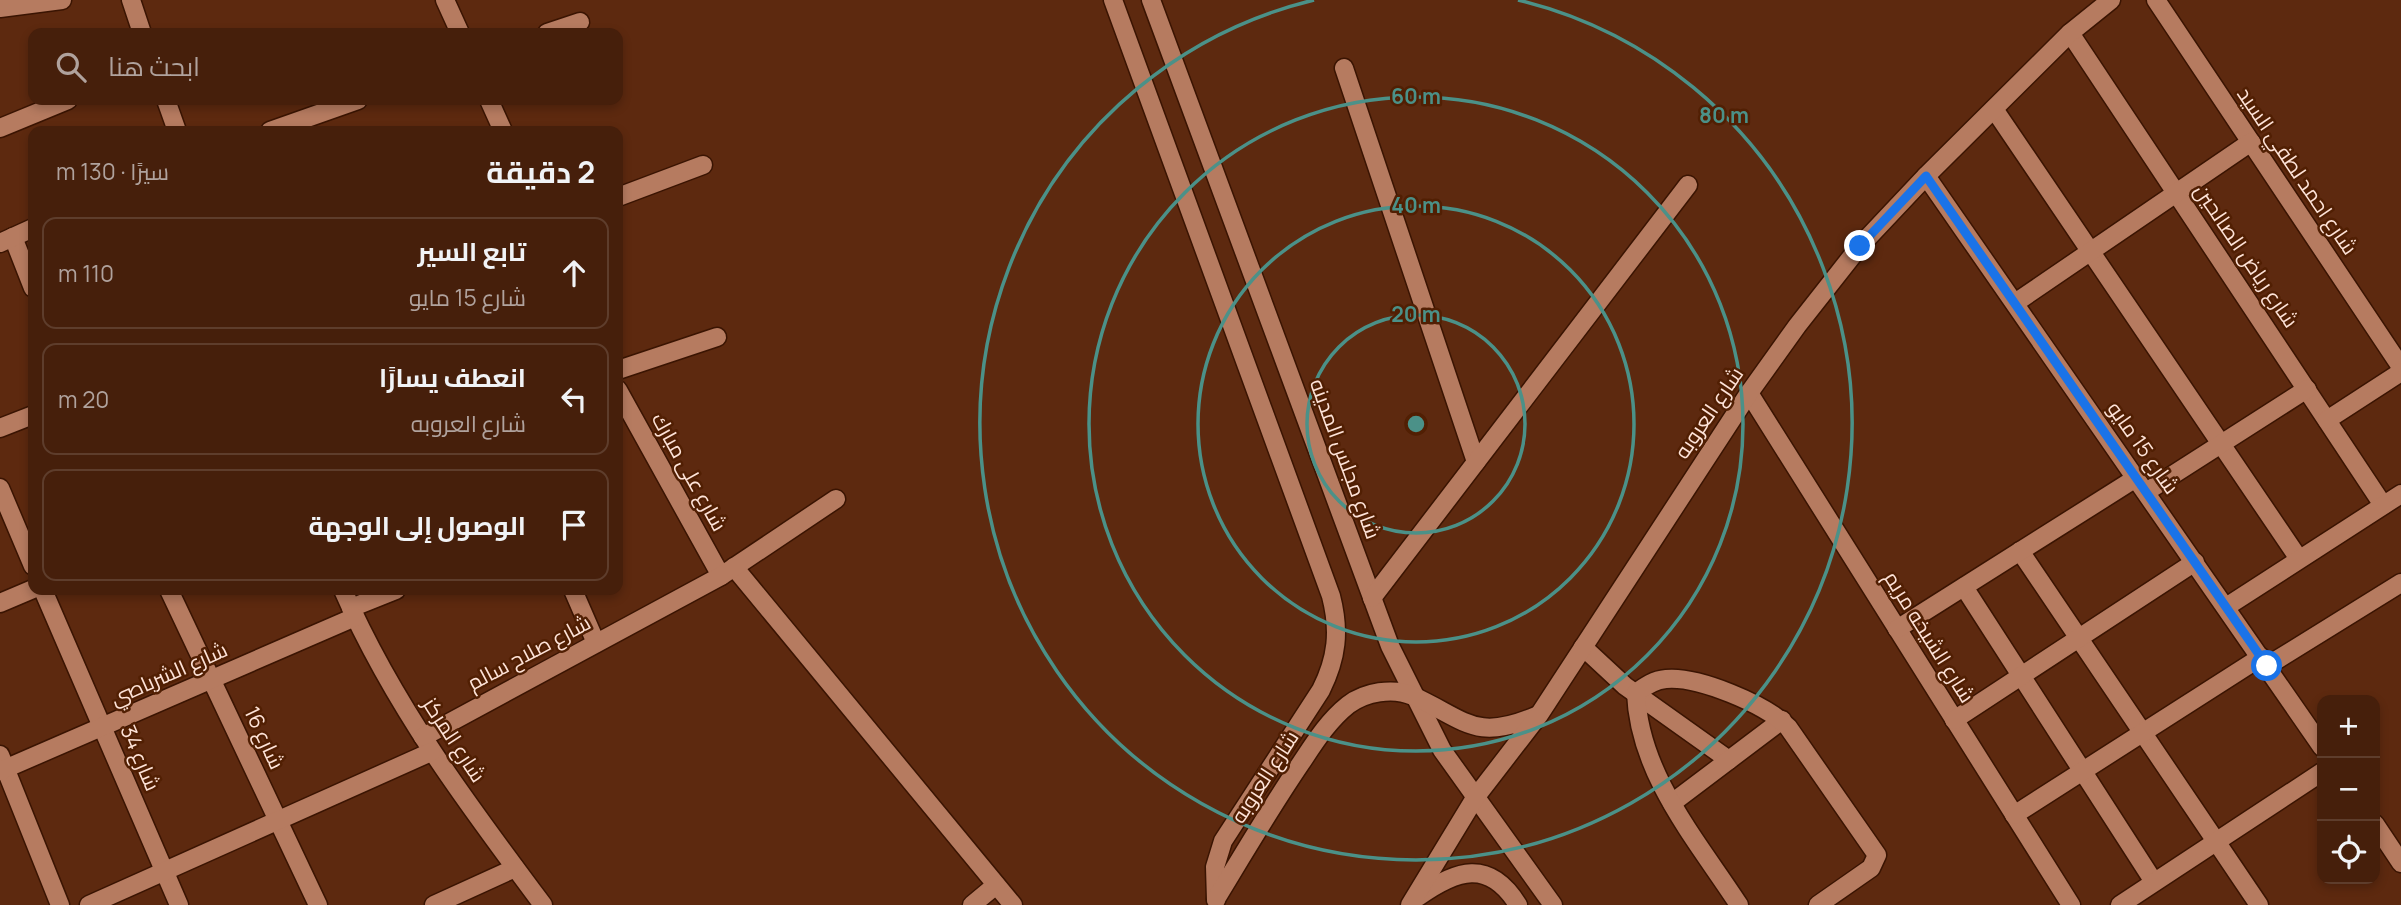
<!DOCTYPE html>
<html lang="ar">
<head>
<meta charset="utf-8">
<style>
	:root { --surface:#461f0b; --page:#502c19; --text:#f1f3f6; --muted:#b0a29d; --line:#5e3d2c }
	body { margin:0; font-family:Manrope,Cairo,sans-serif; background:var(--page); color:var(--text); direction:rtl }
	.controls { position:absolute; right:21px; bottom:21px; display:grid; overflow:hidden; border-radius:14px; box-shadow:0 4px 10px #0003 }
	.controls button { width:63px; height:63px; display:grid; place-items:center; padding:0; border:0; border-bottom:2px solid var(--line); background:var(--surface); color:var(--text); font:35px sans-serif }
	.stop { position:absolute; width:21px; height:21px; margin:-16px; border:5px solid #1a73e8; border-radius:50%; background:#fff }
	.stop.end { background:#1a73e8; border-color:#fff; box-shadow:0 2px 7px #0008 }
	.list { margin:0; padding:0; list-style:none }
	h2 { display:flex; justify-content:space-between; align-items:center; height:91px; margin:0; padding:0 28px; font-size:30px }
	h2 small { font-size:23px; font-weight:400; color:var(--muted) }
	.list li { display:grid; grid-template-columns:46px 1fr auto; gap:21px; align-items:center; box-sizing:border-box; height:112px; margin:0 14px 14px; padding:0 14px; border:2px solid var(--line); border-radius:14px }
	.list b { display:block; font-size:26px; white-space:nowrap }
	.list p { margin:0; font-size:23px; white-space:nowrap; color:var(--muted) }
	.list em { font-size:23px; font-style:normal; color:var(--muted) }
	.icon { flex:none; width:38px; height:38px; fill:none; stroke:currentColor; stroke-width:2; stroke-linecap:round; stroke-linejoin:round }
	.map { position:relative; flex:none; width:2401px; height:905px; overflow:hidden; direction:ltr }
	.search { position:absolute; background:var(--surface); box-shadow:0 4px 10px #0003; left:28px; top:28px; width:595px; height:77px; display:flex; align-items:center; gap:18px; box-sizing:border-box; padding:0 24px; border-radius:14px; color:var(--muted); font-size:26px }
	.panel { position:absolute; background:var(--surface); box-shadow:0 4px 10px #0003; left:28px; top:126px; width:595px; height:469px; border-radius:14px; direction:rtl }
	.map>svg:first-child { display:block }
</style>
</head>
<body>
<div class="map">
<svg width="2401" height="905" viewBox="0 0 2401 905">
	<rect width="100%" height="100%" fill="#5d290f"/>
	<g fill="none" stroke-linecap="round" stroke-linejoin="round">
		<defs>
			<g id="minor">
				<path d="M131,0L142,33"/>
				<path d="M445,0L460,33"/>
				<path d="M1113,0L1331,596C1340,631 1337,658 1321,690L1223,841L1215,867L1216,900"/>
				<path d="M1151,0L1390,646L1442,750L1553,905"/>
				<path d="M2156,0L2401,367"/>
				<path d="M0,8L62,0"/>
				<path d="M547,33L580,22"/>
				<path d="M2070,33L2383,505"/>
				<path d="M1344,68L1476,462"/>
				<path d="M166,100L177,131"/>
				<path d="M489,100L503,131"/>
				<path d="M1994,109L2299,559"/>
				<path d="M0,128L68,100"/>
				<path d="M270,131L358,100"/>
				<path d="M1926,176L2322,747"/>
				<path d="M618,197L703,165"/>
				<path d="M13,237L33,288"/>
				<path d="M0,243L33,228"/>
				<path d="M2015,303L2251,142"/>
				<path d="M618,370L717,337"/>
				<path d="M618,390L721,576"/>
				<path d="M1749,393L2071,905"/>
				<path d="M2327,420L2401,372"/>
				<path d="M0,428L33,415"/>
				<path d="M0,488L33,566"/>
				<path d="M2146,492L2307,389"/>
				<path d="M2020,551L2259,905"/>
				<path d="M734,567L1013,905"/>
				<path d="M1964,587L2154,882"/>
				<path d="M43,590L179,905"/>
				<path d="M169,590L318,905"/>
				<path d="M343,590C393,705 468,805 543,905"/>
				<path d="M573,590L596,643"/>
				<path d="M1372,598L1688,185"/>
				<path d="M0,603L33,589"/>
				<path d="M2226,607L2401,494"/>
				<path d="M351,608L396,590"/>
				<path d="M1897,629L2136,478"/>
				<path d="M1583,647L1625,686L1729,760"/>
				<path d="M2267,666L2401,583"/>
				<path d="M1954,720L2195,562"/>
				<path d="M423,737L721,576L836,499"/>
				<path d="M0,755L60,905"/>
				<path d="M0,771L355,617"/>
				<path d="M1672,803L1782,720"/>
				<path d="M2014,815L2261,657"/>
				<path d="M2375,824L2401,863"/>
				<path d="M1418,897C1456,870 1489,858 1518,905"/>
				<path d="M1216,899C1244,853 1271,807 1301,763C1315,742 1328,721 1348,705C1365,692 1393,687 1413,696C1466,720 1475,742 1536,716"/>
				<path d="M89,905L431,752"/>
				<path d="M434,905L515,868"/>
				<path d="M972,905L996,885"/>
				<path d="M1410,905L1475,798L1539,715L1749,393L1797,326L1860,246L1926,176L2070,33L2111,0"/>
				<path d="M1739,905C1696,839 1639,774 1636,693C1645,686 1654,680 1666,679C1698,676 1765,704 1788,727L1877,855L1871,868L1818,905"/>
				<path d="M2120,905L2322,772"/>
			</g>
		</defs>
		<use href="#minor" stroke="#3a1402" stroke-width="21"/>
		<use href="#minor" stroke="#b67b60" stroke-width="18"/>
	</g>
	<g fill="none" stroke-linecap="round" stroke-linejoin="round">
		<path stroke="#1a73e8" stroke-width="9" d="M1860,246L1926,176L2267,666"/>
	</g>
	<g fill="none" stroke="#4b9188" stroke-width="3.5">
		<circle cx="1416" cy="424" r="109"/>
		<circle cx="1416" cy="424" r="218"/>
		<circle cx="1416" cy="424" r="327"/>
		<path d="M1518 0A436 436 0 1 1 1314 0"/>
	</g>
	<g text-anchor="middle" stroke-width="5" stroke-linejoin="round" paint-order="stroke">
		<g font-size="21" fill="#fee3d8" stroke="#511f03">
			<text transform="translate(2297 171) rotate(56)" y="7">شارع احمد لطفي السيد</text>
			<text transform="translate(2246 256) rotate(56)" y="7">شارع رياض الصالحين</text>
			<text transform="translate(1709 413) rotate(-56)" y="7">شارع العروبه</text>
			<text transform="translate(2143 448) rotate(55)" y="7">شارع 15 مايو</text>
			<text transform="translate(1345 459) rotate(70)" y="7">شارع مجلس المدينه</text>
			<text transform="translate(689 472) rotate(61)" y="7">شارع على مبارك</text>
			<text transform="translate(1929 637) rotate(58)" y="7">شارع الشيخه مريم</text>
			<text transform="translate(529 653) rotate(-28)" y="7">شارع صلاح سالم</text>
			<text transform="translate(169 674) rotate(-24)" y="7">شارع الشرباصي</text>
			<text transform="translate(264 738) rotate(65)" y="7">شارع 16</text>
			<text transform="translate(454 740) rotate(57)" y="7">شارع المركز</text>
			<text transform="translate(140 758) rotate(67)" y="7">شارع 34</text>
			<text transform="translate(1265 777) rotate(-57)" y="7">شارع العروبه</text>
		</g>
	</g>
	<circle cx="1416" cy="424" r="10" fill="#4b9188" stroke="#511f03" stroke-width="3.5"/>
	<g font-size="21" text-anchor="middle" font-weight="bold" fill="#4b9188" stroke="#511f03" stroke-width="5" stroke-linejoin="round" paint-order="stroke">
		<text x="1416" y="104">60 m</text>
		<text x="1724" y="123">80 m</text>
		<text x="1416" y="213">40 m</text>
		<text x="1416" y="322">20 m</text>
	</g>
</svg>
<div class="controls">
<button>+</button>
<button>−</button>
<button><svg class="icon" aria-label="locate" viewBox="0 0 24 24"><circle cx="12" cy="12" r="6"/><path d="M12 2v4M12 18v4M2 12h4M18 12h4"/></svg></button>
</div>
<div class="stop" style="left:2267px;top:666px"></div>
<div class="stop end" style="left:1860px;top:246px"></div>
<div class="search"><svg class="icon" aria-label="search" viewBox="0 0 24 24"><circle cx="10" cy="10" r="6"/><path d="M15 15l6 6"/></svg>ابحث هنا</div>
<section class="panel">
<h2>2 دقيقة<small>سيرًا · 130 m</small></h2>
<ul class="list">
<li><svg class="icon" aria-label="ahead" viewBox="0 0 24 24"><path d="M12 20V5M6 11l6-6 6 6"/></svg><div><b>تابع السير</b><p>شارع 15 مايو</p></div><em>110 m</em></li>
<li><svg class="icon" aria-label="left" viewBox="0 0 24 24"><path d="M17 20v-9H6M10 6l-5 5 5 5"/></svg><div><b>انعطف يسارًا</b><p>شارع العروبه</p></div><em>20 m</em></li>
<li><svg class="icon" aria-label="arrive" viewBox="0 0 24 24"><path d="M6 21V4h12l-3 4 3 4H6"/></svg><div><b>الوصول إلى الوجهة</b></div></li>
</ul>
</section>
</div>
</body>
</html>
